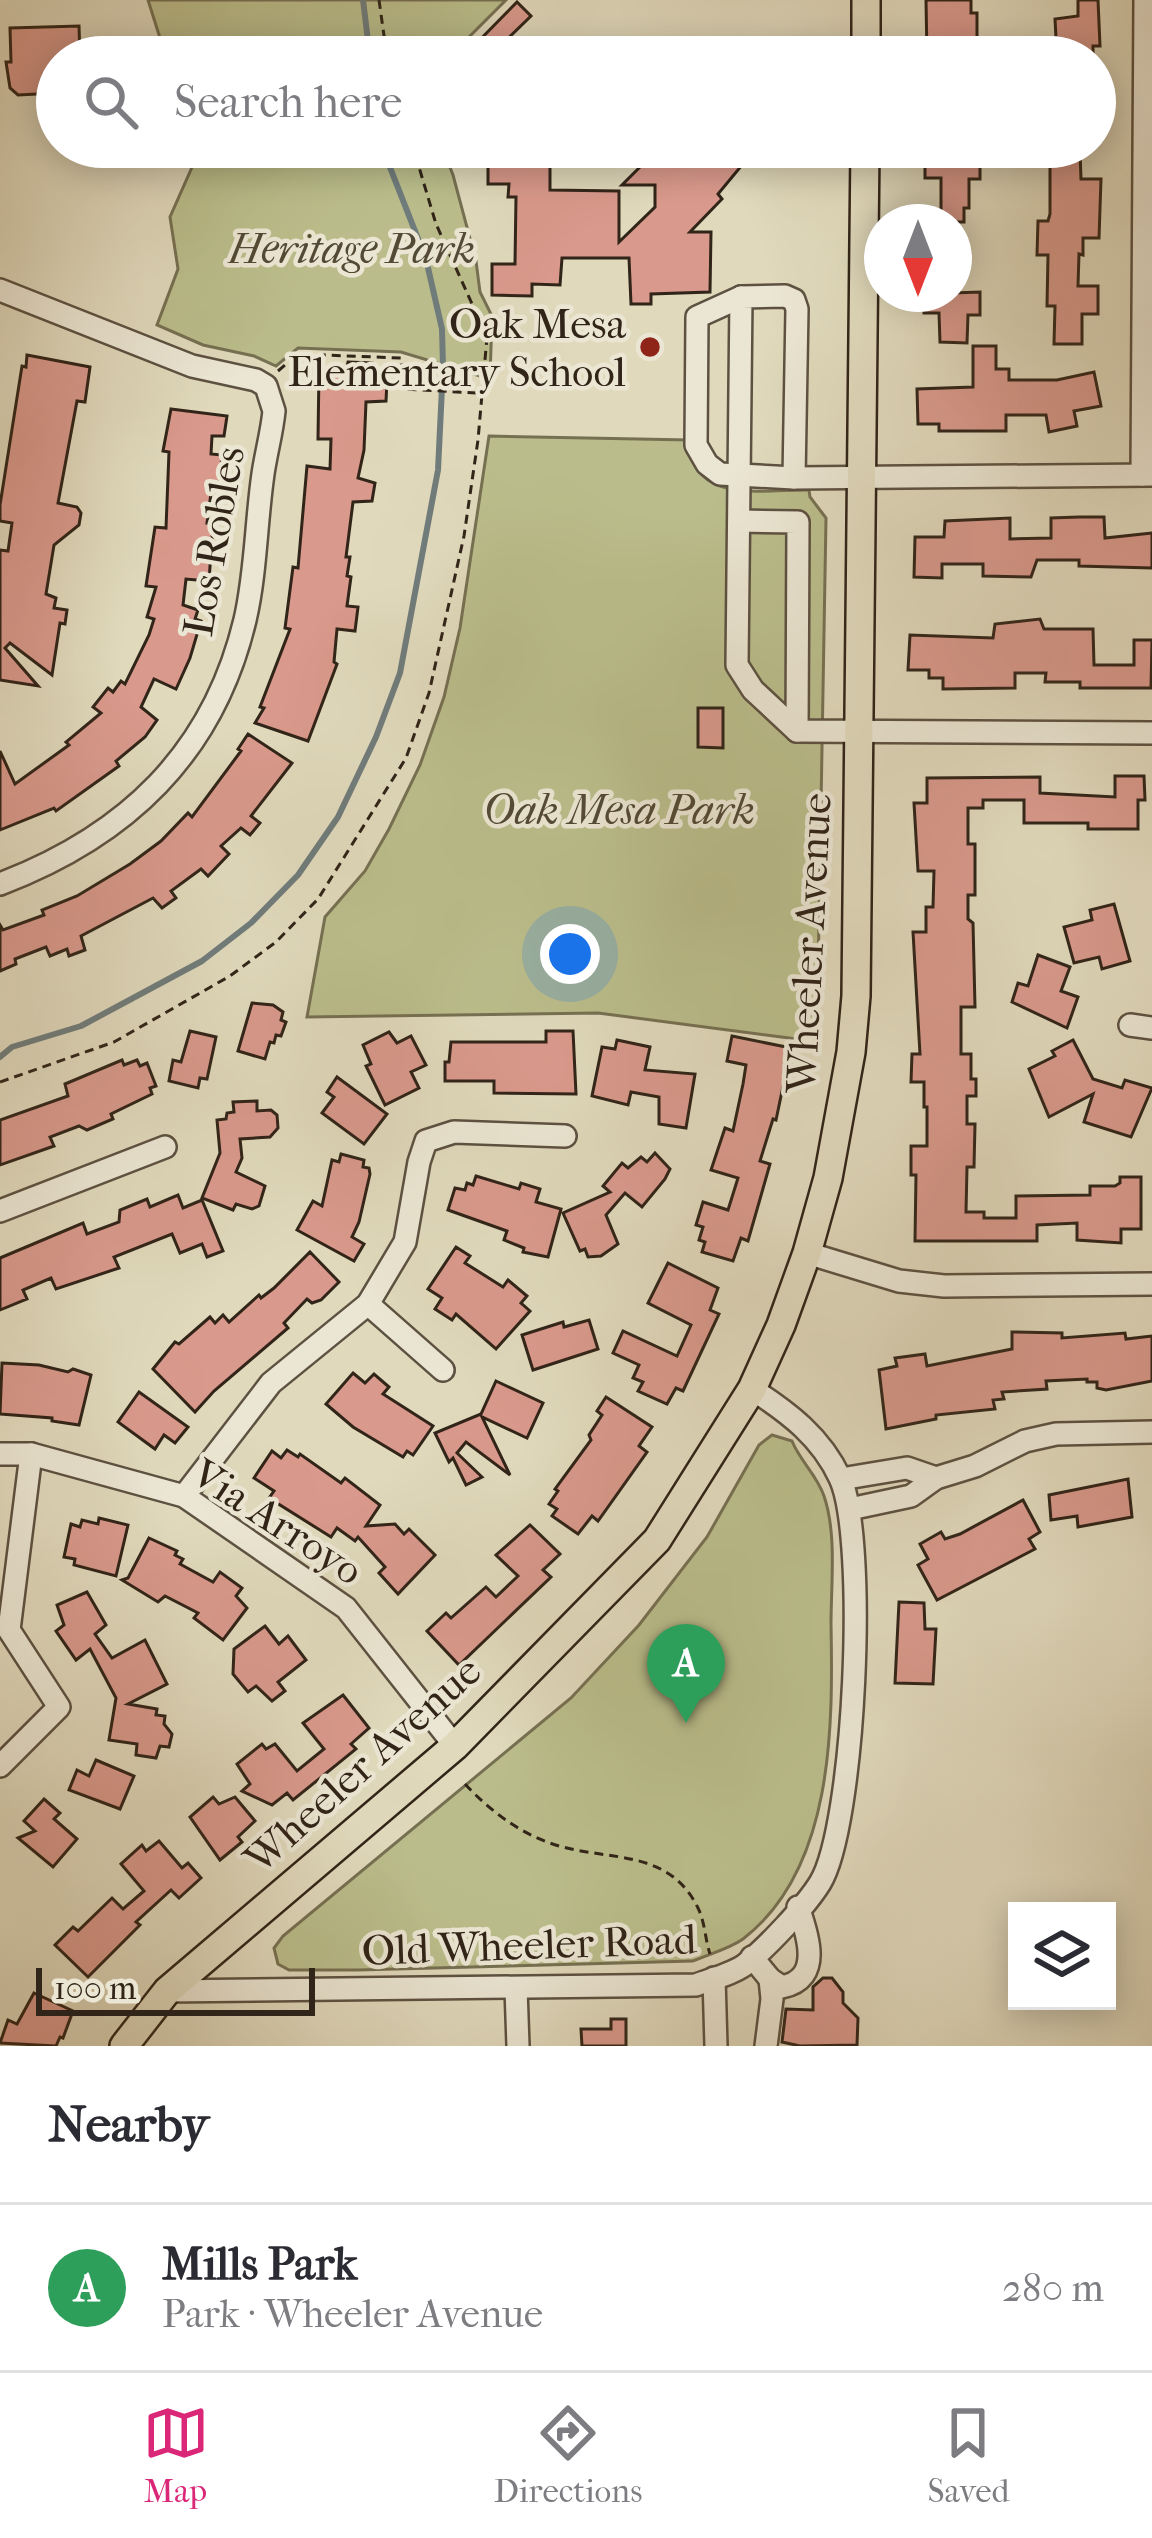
<!DOCTYPE html>
<html lang="en">
<head>
<meta charset="utf-8">
<style>
	:root { --surface:#fff; --page:#f7f7f7; --text:#2b2b33; --muted:#7c7c81; --line:#e1e1e2; --accent:#db2777 }
	body { margin:0; font-family:"IM FELL French Canon",serif; background:var(--page); color:var(--text) }
	.controls { position:absolute; right:36px; bottom:36px; display:grid; overflow:hidden; border-radius:0px; box-shadow:0 6px 30px #0003 }
	.controls button { width:108px; height:108px; display:grid; place-items:center; padding:0; border:0; border-bottom:3px solid var(--line); background:var(--surface); color:var(--text); font:60px sans-serif }
	.compass { position:absolute; left:864px; top:204px; width:108px; height:108px; border-radius:50%; background:var(--surface); box-shadow:0 6px 30px #0003; rotate:180deg }
	.scale { position:absolute; left:36px; bottom:30px; width:279px; box-sizing:border-box; padding-left:12px; border:6px solid #312418; border-top:0; font-size:33px; line-height:42px; white-space:nowrap; color:#312418; -webkit-text-stroke:9px #ebe6d3; paint-order:stroke }
	.you { position:absolute; left:570px; top:954px; width:42px; height:42px; margin:-30px; border:9px solid #fff; border-radius:50%; background:#1a73e8; box-shadow:0 0 0 18px #1a73e833 }
	.badge { display:grid; place-items:center; width:78px; height:78px; border-radius:50%; background:var(--accent); color:#fff; font-size:39px; font-weight:700 }
	.pin { position:absolute; translate:-50% -99px; filter:drop-shadow(0 3px 6px #0008) }
	.pin::after { content:''; position:absolute; top:63px; width:42px; height:36px; background:inherit; clip-path:polygon(0 0,100% 0,50% 100%) }
	.list { margin:0; padding:0; list-style:none }
	h2 { display:flex; justify-content:space-between; align-items:center; height:156px; margin:0; padding:0 48px; font-size:51px }
	h2 small { font-size:39px; font-weight:400; color:var(--muted) }
	.list li { display:grid; grid-template-columns:78px 1fr auto; gap:36px; align-items:center; box-sizing:border-box; height:168px; padding:0 48px; border-top:3px solid var(--line) }
	.list b { display:block; font-size:45px; white-space:nowrap }
	.list p { margin:0; font-size:39px; white-space:nowrap; color:var(--muted) }
	.list em { font-size:39px; font-style:normal; color:var(--muted) }
	.icon { flex:none; width:66px; height:66px; fill:none; stroke:currentColor; stroke-width:2; stroke-linecap:round; stroke-linejoin:round }
	.map { position:relative; flex:none; width:1152px; height:2046px; overflow:hidden }
	.search { position:absolute; background:var(--surface); box-shadow:0 6px 30px #0003; left:36px; right:36px; top:36px; height:132px; display:flex; align-items:center; gap:30px; box-sizing:border-box; padding:0 42px; border-radius:66px; color:var(--muted); font-size:45px }
	.sheet { height:324px; background:var(--surface) }
	nav { display:flex; justify-content:space-around; align-items:center; box-sizing:border-box; height:168px; border-top:3px solid var(--line); background:var(--surface); font-size:33px; color:var(--muted) }
	nav a { display:grid; justify-items:center; gap:6px }
	nav .on { color:var(--accent) }
	.map>svg:first-child { display:block }
</style>
</head>
<body>
<div class="map">
<svg width="1152" height="2046" viewBox="0 0 1152 2046">
	<rect width="100%" height="100%" fill="#e0d9bc"/>
	<filter id="stains"><feTurbulence type="fractalNoise" baseFrequency=".00167" numOctaves="4"/><feColorMatrix values="0 0 0 0 .2 0 0 0 0 .09 0 0 0 0 .02 0 0 0 .5 -.17"/></filter>
	<radialGradient id="worn" r=".72"><stop offset=".6" stop-color="#630" stop-opacity="0"/><stop offset="1" stop-color="#630" stop-opacity=".3"/></radialGradient>
	<g fill="#babd8b" stroke="#767052" stroke-width="3">
		<path d="M148,0H506L449,57H166Z"/>
		<path d="M201,147H442L453,175L476,261L480,292L492,316L490,379L401,352L298,348L276,366L254,356L203,345L157,325L178,269L170,217Z"/>
		<path d="M489,436L689,440C692,506 762,489 809,490L810,497L826,518L817,1036L797,1039L598,1013L307,1017L325,917L365,871L389,829L420,765L444,697L460,628Z"/>
		<path d="M772,1435L792,1441C800,1461 817,1475 824,1496C837,1534 831,1584 831,1624C833,1726 834,1869 743,1939C729,1949 709,1954 693,1961L358,1970H289L278,1964L274,1948L283,1936L571,1698L639,1625L707,1537L759,1445Z"/>
	</g>
	<g fill="none" stroke-linecap="round" stroke-linejoin="round">
		<g stroke="#707c7b" stroke-width="6">
			<path d="M363,0L370,57"/>
			<path d="M0,1057L12,1047L81,1026L202,961L251,923L298,875L338,817L376,737L400,673L438,470L443,367L442,329L426,259L382,147"/>
		</g>
	</g>
	<g fill="#d9998c" stroke="#312418" stroke-width="3">
		<path d="M926,0H971V13H977V41H968L967,57H927Z"/>
		<path d="M1078,0H1098L1100,46H1093V57H1057L1055,19L1078,16Z"/>
		<path d="M517,2L531,16L489,57H463Z"/>
		<path d="M79,26L80,57H57V93L18,95L10,88L6,62H11L10,28Z"/>
		<path d="M517,147H550V190L619,191V242L655,207V185H622L660,147H757L718,194L722,199L690,232H711L710,292L651,294V304H631L629,258H562L560,285L532,284V296L492,295V264H515L516,197H508L509,184H488V156L516,157Z"/>
		<path d="M925,151L980,156V179H969V208H964V222H941V178H925Z"/>
		<path d="M1050,152H1080L1081,179H1101L1099,238H1083V255L1079,254L1078,286H1098V314H1082V344H1054L1055,306H1047L1048,255H1037L1038,221H1048L1050,214Z"/>
		<path d="M980,292V315H968L967,343L940,342L939,313H924V294Z"/>
		<path d="M973,346H996V369H1009V380H1057L1094,372L1101,406L1074,411L1077,426L1049,432L1046,415H1006V431H939V424H918L917,389L973,387Z"/>
		<path d="M27,355L90,367L85,402L77,401L58,503L77,507L81,513L79,525L54,545L46,594L56,598L54,608L67,610L65,624L60,623L52,675L10,643L5,648L38,686L0,680V550L8,551L12,523L0,521V505L22,366L26,367Z"/>
		<path d="M348,362L372,363L371,377L387,381L386,401L366,402L364,450L358,478L375,483L372,501L353,502L346,557H350L347,576L351,577L347,606L358,607L355,631L337,629L334,662L337,664L308,741L255,723L264,708L260,707L290,629L285,628L293,567L298,568L307,466L330,469L331,439H318L319,370L346,371Z"/>
		<path d="M171,409L227,416L224,436H212L211,454L222,455L219,487L212,486L207,523H213L209,581L186,579L183,605L198,610L195,619L201,621L190,658L176,689L154,679L141,707L157,720L145,737L116,761L119,766L56,811L54,808L0,830V751L15,784L69,745L66,742L101,713L93,707L108,688L113,692L121,681L125,684L149,635L154,619L147,617L156,587L146,586L155,527L166,528L169,452L163,451Z"/>
		<path d="M1079,517H1104L1105,538L1152,533V568L1079,566V560H1037L1031,577L983,576V564H942V578L914,577L915,537H944L945,521L1010,518V539L1051,538V518Z"/>
		<path d="M1040,619L1044,629H1093L1094,665H1134V640H1152L1151,688H1080V682H1045L1046,673H1015V688L943,689V678H929V670H908L910,635L993,638L995,624Z"/>
		<path d="M698,708H723V748L698,747Z"/>
		<path d="M248,734L292,763L251,816L260,823L250,835L241,828L221,846L229,854L208,876L201,869L171,891L176,898L162,908L153,898L81,936L85,950L69,956L67,949L50,956L46,947L15,959L16,964L0,971V925L3,930L44,915L42,910L77,896L130,864L161,841L188,813L192,817L241,751L238,749Z"/>
		<path d="M1115,776H1144L1145,800H1138V829H1088V823H1024V800H983V808H968V844H975V895H968V919L973,923L975,1007H961V1054H971V1079H976V1096H967V1124H975L974,1167H967L966,1212H984V1218H1016V1196L1090,1195V1186H1115L1120,1183V1177H1141V1229H1121V1243L1077,1240V1223L1037,1225V1241H915L916,1175H911V1146H927V1107H924V1082H911L912,1054H920L913,932H926V907H933L934,871H918L914,803H927V778L1040,777V793L1115,797Z"/>
		<path d="M1114,904L1130,961L1102,969L1099,957L1074,963L1064,927L1092,920L1090,910Z"/>
		<path d="M1038,955L1070,967L1061,991L1078,997L1067,1028L1012,1002L1018,983L1028,986Z"/>
		<path d="M252,1003L273,1005L283,1012L281,1020L286,1022L281,1036L276,1035L274,1043L270,1042L265,1059L238,1051Z"/>
		<path d="M190,1031L216,1037L207,1079L200,1078L198,1088L169,1081L173,1060L181,1062Z"/>
		<path d="M546,1031H573L576,1094L494,1093V1081H445V1062H449L451,1042H546Z"/>
		<path d="M389,1032L397,1043L411,1036L426,1065L411,1072L419,1088L385,1105L366,1066L371,1064L363,1045Z"/>
		<path d="M732,1036L791,1048L776,1120L773,1119L760,1161L770,1164L748,1241L741,1238L733,1261L702,1252L705,1242L699,1240L703,1227L696,1225L703,1202L728,1210L738,1178L711,1170L725,1128L733,1131L743,1084L746,1065L727,1061Z"/>
		<path d="M617,1040L650,1047L645,1070L695,1074L686,1128L659,1124V1097L631,1092L628,1105L592,1096L602,1047L615,1049Z"/>
		<path d="M1073,1040L1093,1079L1122,1088L1125,1080L1152,1088L1131,1137L1084,1122L1093,1094L1049,1117L1029,1069L1055,1056L1052,1051Z"/>
		<path d="M122,1060L124,1065L137,1060L140,1066L147,1063L156,1086L150,1088L152,1094L111,1114L113,1119L87,1130L79,1126L50,1137L54,1146L0,1165V1120L68,1096L65,1084Z"/>
		<path d="M337,1077L387,1114L364,1144L322,1113L334,1097L327,1092Z"/>
		<path d="M257,1101V1111L271,1110L277,1115L278,1128L270,1137L240,1139L242,1158L236,1172L265,1186L259,1206L252,1209L236,1204L233,1210L202,1198L220,1153L217,1120L226,1119L227,1113L234,1112L233,1102Z"/>
		<path d="M655,1153L670,1169L665,1179L642,1207L625,1193L606,1215L618,1244L601,1256L588,1257L585,1249L580,1251L563,1213L610,1192L603,1186L622,1163L628,1168L641,1157L647,1162Z"/>
		<path d="M341,1154L364,1160L363,1167L369,1168L370,1174L359,1222L352,1237L364,1244L354,1261L297,1230L313,1201L322,1206L332,1160L339,1162Z"/>
		<path d="M476,1176L519,1189L521,1183L540,1189L536,1202L561,1209L548,1257L523,1252L524,1248L504,1240L507,1231L448,1210L455,1188L465,1190L467,1183L473,1185Z"/>
		<path d="M178,1195L183,1208L202,1200L223,1251L207,1257L202,1244L180,1253L172,1234L114,1257L119,1268L56,1289L51,1278L23,1290L27,1299L0,1310V1258L83,1223L87,1234L119,1222L120,1210L147,1199L150,1207Z"/>
		<path d="M456,1247L470,1256L465,1263L503,1287L508,1280L527,1296L521,1303L530,1311L496,1349L456,1314L452,1320L435,1309L442,1298L428,1289Z"/>
		<path d="M310,1252L339,1282L321,1300L312,1303L307,1299L284,1323L288,1328L214,1391L195,1412L153,1369L175,1342L179,1344L210,1317L215,1323L223,1315L229,1322L259,1295L261,1298L274,1288Z"/>
		<path d="M668,1263L718,1288L710,1310L719,1314L683,1391L676,1388L667,1404L638,1391L643,1382L633,1378L639,1365L613,1353L623,1331L677,1356L691,1325L648,1303Z"/>
		<path d="M589,1320L598,1349L533,1370L522,1335L563,1322L564,1327Z"/>
		<path d="M1012,1332L1062,1333V1338L1125,1333L1126,1339L1152,1336V1381L1106,1390L1097,1388V1382H1087V1379L1046,1381L1047,1389L1002,1392L1004,1399L993,1400L995,1409L936,1415V1419L886,1429L879,1370L897,1366L895,1358L925,1354L927,1366L1012,1349Z"/>
		<path d="M2,1363L39,1365L68,1372L73,1369L91,1375L79,1425L52,1421V1418L0,1414Z"/>
		<path d="M353,1373L365,1383L374,1374L389,1387L383,1394L433,1426L413,1455L407,1451L403,1457L353,1427L326,1404Z"/>
		<path d="M496,1381L543,1403L527,1438L482,1417L510,1475L466,1442L457,1453L482,1477L466,1485L453,1458L449,1462L435,1433L481,1414Z"/>
		<path d="M139,1392L188,1427L175,1443L164,1435L155,1449L118,1422Z"/>
		<path d="M606,1397L652,1427L639,1446L647,1452L598,1521L592,1516L578,1534L552,1516L557,1509L549,1504L558,1491L555,1489L591,1440L589,1435L602,1415L597,1411Z"/>
		<path d="M287,1450L298,1457L300,1454L341,1483L345,1478L380,1505L366,1526L395,1524L404,1534L409,1529L435,1555L398,1594L379,1573L385,1567L358,1537L355,1541L337,1528L331,1537L269,1498L274,1491L254,1478L272,1451L281,1458Z"/>
		<path d="M1128,1479L1132,1517L1078,1527L1077,1516L1051,1520L1049,1495Z"/>
		<path d="M1023,1500L1040,1532L1029,1539L1035,1549L937,1600L918,1565L928,1559L920,1544L941,1532L945,1539L960,1534Z"/>
		<path d="M99,1518L128,1525L116,1576L74,1565L75,1559L64,1557L71,1524L80,1527L82,1520L98,1524Z"/>
		<path d="M530,1525L560,1554L543,1570L551,1577L459,1665L427,1631L446,1613L451,1618L486,1587L496,1597L518,1576L496,1555Z"/>
		<path d="M149,1538L177,1551L175,1555L183,1559L180,1564L213,1582L220,1572L242,1588L236,1596L247,1608L223,1640L194,1618L198,1613L165,1596L158,1602L122,1580L128,1578Z"/>
		<path d="M87,1592L106,1625L95,1634L112,1658L145,1640L167,1684L128,1704L157,1709L156,1715L165,1716L164,1724L172,1734L169,1747L160,1746L156,1758L136,1755L137,1744L109,1740L116,1698L90,1649L76,1660L56,1631L64,1625L57,1605Z"/>
		<path d="M899,1602L924,1603L925,1629H936L933,1684L895,1683Z"/>
		<path d="M265,1626L279,1644L288,1636L306,1660L278,1682L285,1691L272,1701L256,1686L248,1692L233,1674L234,1649Z"/>
		<path d="M343,1695L369,1728L351,1744L356,1749L293,1800L287,1793L272,1805L242,1791L250,1784L237,1764L262,1744L266,1749L275,1744L297,1771L324,1749L303,1723Z"/>
		<path d="M96,1760L134,1776L120,1809L69,1790L77,1770L89,1776Z"/>
		<path d="M213,1797L219,1804L235,1797L255,1821L238,1837L242,1842L220,1860L190,1817Z"/>
		<path d="M44,1799L60,1813L54,1819L77,1839L53,1867L18,1838L35,1831L24,1821Z"/>
		<path d="M159,1841L182,1868L188,1863L201,1878L179,1898L171,1890L136,1922L140,1925L88,1977L55,1945L73,1927L78,1931L112,1898L123,1909L144,1891L121,1864L142,1845L146,1851Z"/>
		<path d="M823,1978H832L843,1992V2003L858,2018L857,2045L800,2046L782,2042L786,2009L813,2010V1987Z"/>
		<path d="M34,1993L73,2011L63,2038L60,2037L56,2046L0,2043L8,2020L17,2024Z"/>
		<path d="M611,2019H626V2046H582L581,2029H611Z"/>
	</g>
	<g fill="none" stroke-linecap="round" stroke-linejoin="round">
		<defs>
			<g id="minor">
				<path d="M0,290L192,366L256,380L266,386L274,411C272,432 266,453 263,474C256,522 256,573 245,620C213,754 126,836 0,884"/>
				<path d="M741,297L697,317L696,445L707,464L720,474L794,478L1152,475"/>
				<path d="M1142,475L1145,0"/>
				<path d="M794,478L797,309L794,300L785,296L741,297L737,665L753,690L797,731L1152,733"/>
				<path d="M740,521L798,522L797,731"/>
				<path d="M1130,1025L1152,1028"/>
				<path d="M0,1211L165,1147"/>
				<path d="M807,1253L899,1281L944,1286L1152,1284"/>
				<path d="M368,1304L443,1370"/>
				<path d="M0,1454H31L184,1496L346,1608L455,1746"/>
				<path d="M841,1479L907,1468L936,1478"/>
				<path d="M184,1496L271,1383L368,1304L405,1242L419,1162L426,1141L454,1132L565,1136"/>
				<path d="M850,1509L911,1496L936,1478L975,1466L1025,1441L1056,1434L1152,1432"/>
				<path d="M0,1766L59,1707L9,1630L31,1454"/>
				<path d="M752,1957L770,1979L782,1987C823,1979 808,1935 798,1907"/>
				<path d="M714,1978L716,2046"/>
				<path d="M516,1988L518,2046"/>
				<path d="M167,1991L696,1985C711,1979 733,1974 746,1964C768,1946 805,1907 820,1883C855,1826 868,1538 840,1478C821,1437 789,1413 752,1389"/>
				<path d="M766,2046L772,1999L770,1979"/>
			</g>
			<g id="major">
				<path d="M866,57V0"/>
				<path d="M124,2046L167,1991L455,1746L657,1540L752,1389L781,1325L807,1253L828,1178L851,1052L856,996L865,147"/>
			</g>
		</defs>
		<use href="#minor" stroke="#5d5141" stroke-width="26"/>
		<use href="#major" stroke="#312418" stroke-width="32"/>
		<g stroke="#312418" stroke-width="3" stroke-dasharray="9 6" stroke-linecap="butt">
			<path d="M379,0L387,57"/>
			<path d="M278,371L298,354L401,358L403,389L477,393"/>
			<path d="M0,1082L114,1042L230,976L276,942L318,899L406,758L429,693L464,536L478,440L487,337L436,224L413,147"/>
			<path d="M465,1784C491,1812 522,1835 559,1846C611,1861 669,1849 698,1908C705,1922 705,1939 710,1954"/>
		</g>
		<use href="#minor" stroke="#ebe6d3" stroke-width="21"/>
		<use href="#major" stroke="#e0d9bc" stroke-width="27"/>
	</g>
	<circle fill="#8f2418" stroke="#ebe6d3" stroke-width="4.5" cx="650" cy="347" r="12"/>
	<g text-anchor="middle" stroke-width="9" stroke-linejoin="round" paint-order="stroke">
		<g font-size="42" font-style="italic" fill="#534a35" stroke="#ebe6d3">
			<text x="352" y="263">Heritage Park</text>
			<text x="619" y="824">Oak Mesa Park</text>
		</g>
		<g font-size="42" fill="#312418" stroke="#ebe6d3" text-anchor="end">
			<text x="626" y="338">Oak Mesa<tspan x="626" dy="48">Elementary School</tspan></text>
		</g>
		<g font-size="42" fill="#312418" stroke="#ebe6d3">
			<text transform="translate(213 541) rotate(-80)" y="15">Los Robles</text>
			<text transform="translate(808 943) rotate(-87)" y="15">Wheeler Avenue</text>
			<text transform="translate(278 1521) rotate(33)" y="15">Via Arroyo</text>
			<text transform="translate(362 1764) rotate(-42)" y="15">Wheeler Avenue</text>
			<text transform="translate(529 1944) rotate(-2)" y="15">Old Wheeler Road</text>
		</g>
	</g>
	<rect width="100%" height="100%" filter="url(#stains)"/>
	<rect width="100%" height="100%" fill="url(#worn)"/>
</svg>
<div class="controls">
<button><svg class="icon" aria-label="layers" viewBox="0 0 24 24"><path d="M12 4l9 5-9 5-9-5zM3 14l9 5 9-5"/></svg></button>
</div>
<svg class="compass" viewBox="-18 -18 36 36"><path d="M0-13l5 13h-10z" fill="#e53935"/><path d="M0 13l5-13h-10z" fill="#7c7c81"/></svg>
<div class="scale">100 m</div>
<div class="you"></div>
<div class="pin badge" style="left:686px;top:1723px;background:#2e9e5b">A</div>
<div class="search"><svg class="icon" aria-label="search" viewBox="0 0 24 24"><circle cx="10" cy="10" r="6"/><path d="M15 15l6 6"/></svg>Search here</div>
</div>
<section class="sheet">
<h2>Nearby<small></small></h2>
<ul class="list">
<li><span class="badge" style="background:#2e9e5b">A</span><div><b>Mills Park</b><p>Park · Wheeler Avenue</p></div><em>280 m</em></li>
</ul>
</section>
<nav>
<a class="on"><svg class="icon" aria-label="map" viewBox="0 0 24 24"><path d="M3 6l6-2 6 2 6-2v14l-6 2-6-2-6 2zM9 4v14M15 6v14"/></svg>Map</a>
<a><svg class="icon" aria-label="directions" viewBox="0 0 24 24"><path d="M12 3l9 9-9 9-9-9zM9 14v-3h6M13 9l2 2-2 2"/></svg>Directions</a>
<a><svg class="icon" aria-label="saved" viewBox="0 0 24 24"><path d="M7 4h10v16l-5-4-5 4z"/></svg>Saved</a>
</nav>
</body>
</html>
